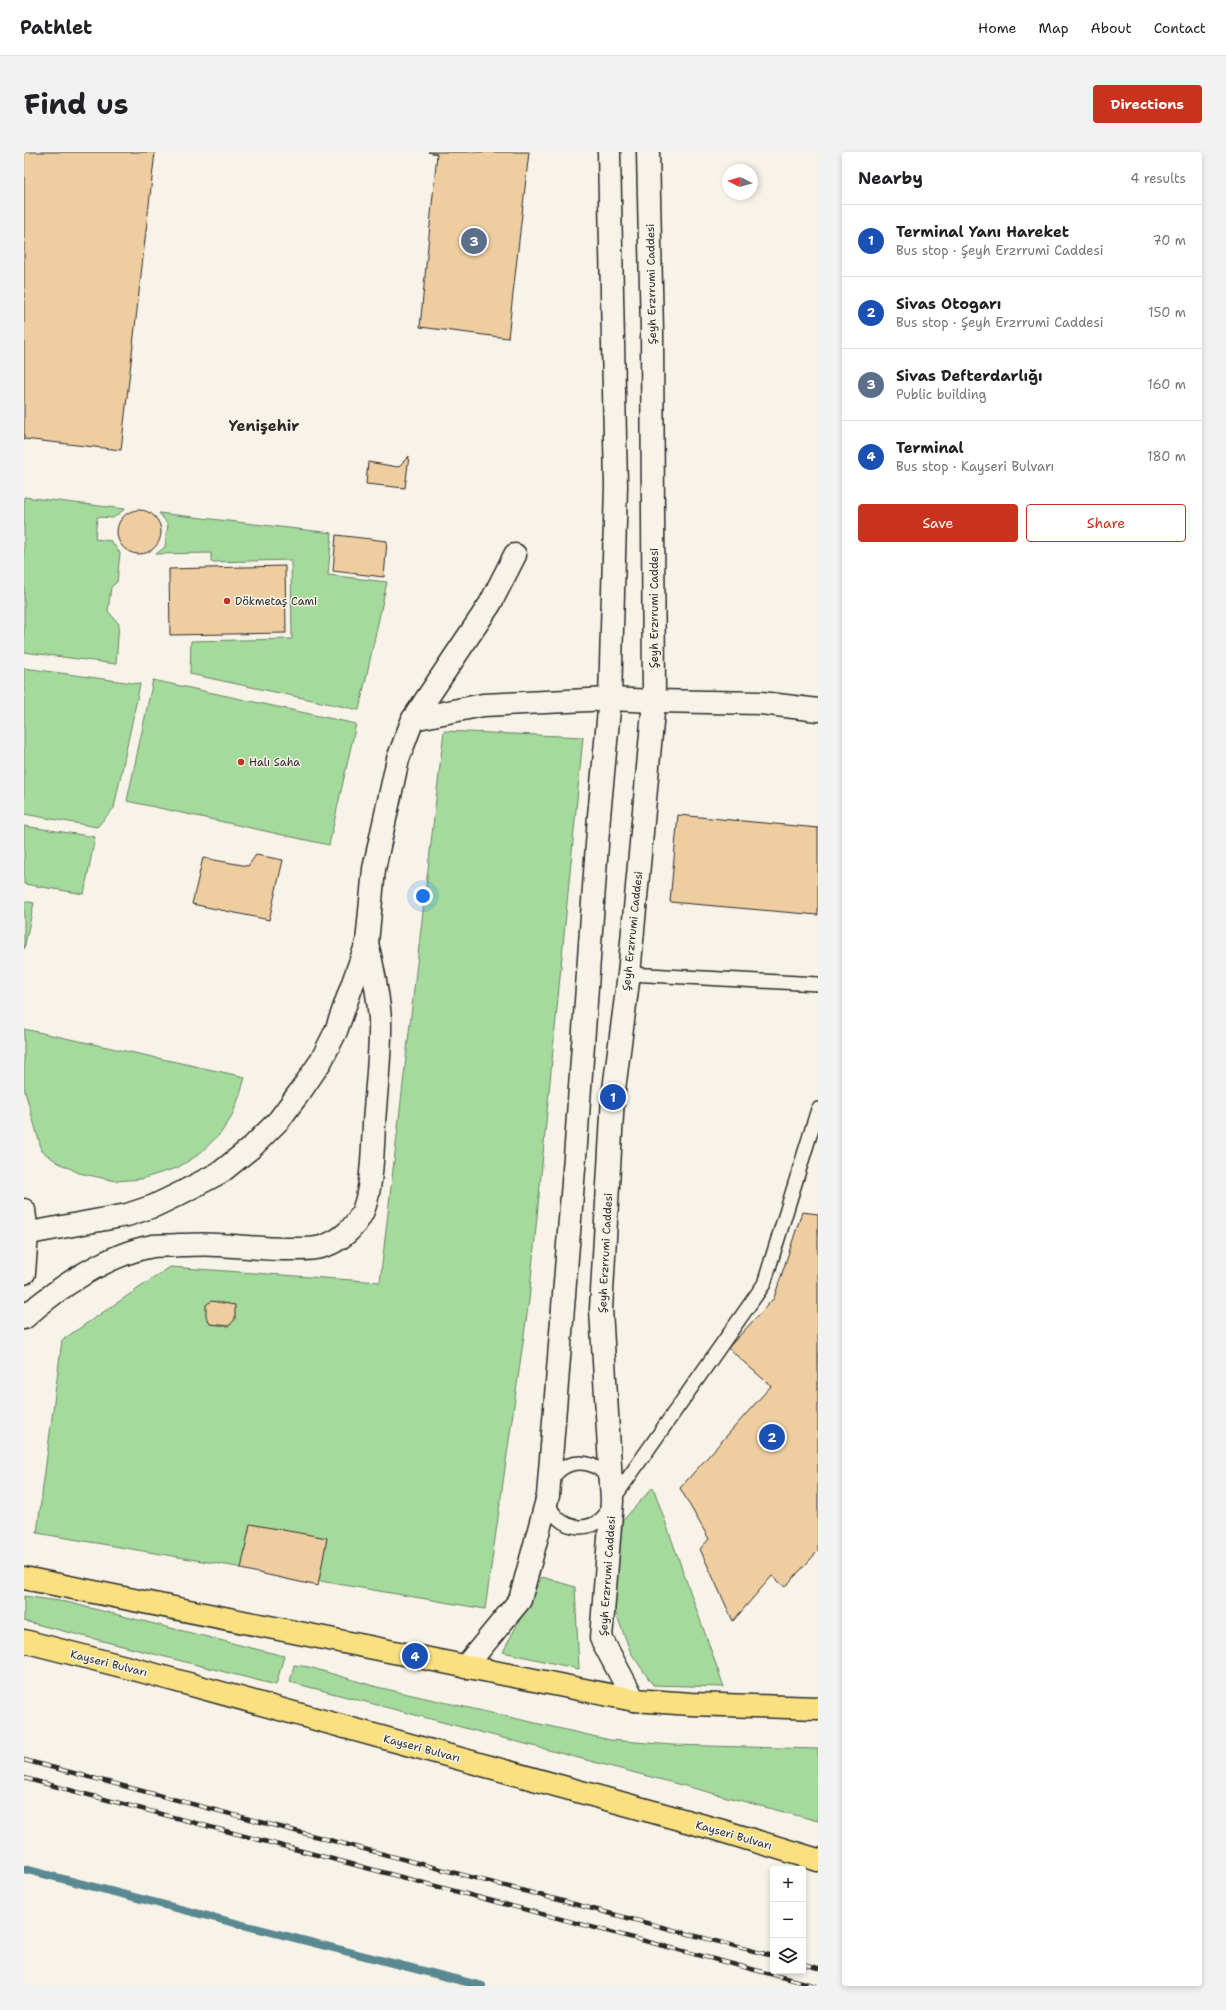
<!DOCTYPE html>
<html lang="en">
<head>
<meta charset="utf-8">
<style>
	:root { --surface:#fff; --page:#f2f2f2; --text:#202124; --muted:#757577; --line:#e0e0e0; --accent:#c8321e }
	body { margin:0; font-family:"Shantell Sans",sans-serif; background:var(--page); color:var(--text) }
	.controls { position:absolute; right:12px; bottom:12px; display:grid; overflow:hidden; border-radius:4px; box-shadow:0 2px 6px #0003 }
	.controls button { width:36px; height:36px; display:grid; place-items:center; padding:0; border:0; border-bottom:1px solid var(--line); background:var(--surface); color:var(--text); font:20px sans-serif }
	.compass { position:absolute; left:698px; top:12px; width:36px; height:36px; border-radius:50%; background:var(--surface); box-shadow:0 2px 6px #0003; rotate:276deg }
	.you { position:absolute; left:399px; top:744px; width:14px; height:14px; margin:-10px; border:3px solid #fff; border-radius:50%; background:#1a73e8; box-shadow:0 0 0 6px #1a73e833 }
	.badge { display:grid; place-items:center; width:26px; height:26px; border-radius:50%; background:var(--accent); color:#fff; font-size:13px; font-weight:700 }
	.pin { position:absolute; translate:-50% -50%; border:2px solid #fff; box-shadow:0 1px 4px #0006 }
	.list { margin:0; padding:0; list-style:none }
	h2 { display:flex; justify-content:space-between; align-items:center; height:52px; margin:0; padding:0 16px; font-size:17px }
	h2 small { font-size:13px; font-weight:400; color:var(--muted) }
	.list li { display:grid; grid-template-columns:26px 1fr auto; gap:12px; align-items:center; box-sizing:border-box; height:72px; padding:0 16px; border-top:1px solid var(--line) }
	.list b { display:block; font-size:15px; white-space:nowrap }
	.list p { margin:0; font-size:13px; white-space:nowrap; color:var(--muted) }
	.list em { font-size:13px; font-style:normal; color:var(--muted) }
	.actions { display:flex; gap:8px; padding:12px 16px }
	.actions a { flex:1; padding:9px 0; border:1px solid var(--accent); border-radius:4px; text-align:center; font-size:14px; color:var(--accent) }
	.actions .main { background:var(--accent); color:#fff }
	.icon { flex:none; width:22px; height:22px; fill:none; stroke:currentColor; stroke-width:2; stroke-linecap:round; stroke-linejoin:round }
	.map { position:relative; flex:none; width:794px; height:1834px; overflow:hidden; border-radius:4px }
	header { display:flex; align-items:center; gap:24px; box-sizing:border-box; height:56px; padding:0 20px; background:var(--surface); border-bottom:1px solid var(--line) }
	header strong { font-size:19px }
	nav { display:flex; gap:22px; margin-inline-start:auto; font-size:14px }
	.intro { display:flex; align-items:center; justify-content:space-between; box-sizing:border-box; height:96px; padding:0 24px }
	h1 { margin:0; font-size:28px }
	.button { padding:10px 18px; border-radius:4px; background:var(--accent); color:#fff; font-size:14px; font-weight:700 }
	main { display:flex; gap:24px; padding:0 24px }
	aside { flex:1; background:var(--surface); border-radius:4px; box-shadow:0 2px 6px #0003 }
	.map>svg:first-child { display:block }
</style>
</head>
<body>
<header>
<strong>Pathlet</strong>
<nav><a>Home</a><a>Map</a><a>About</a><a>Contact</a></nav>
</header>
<div class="intro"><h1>Find us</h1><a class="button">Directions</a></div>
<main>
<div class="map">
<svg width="794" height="1834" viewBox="0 0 794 1834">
	<rect width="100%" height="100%" fill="#f7f3e8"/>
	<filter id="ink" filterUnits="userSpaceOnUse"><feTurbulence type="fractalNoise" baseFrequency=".025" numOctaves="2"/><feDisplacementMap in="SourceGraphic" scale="8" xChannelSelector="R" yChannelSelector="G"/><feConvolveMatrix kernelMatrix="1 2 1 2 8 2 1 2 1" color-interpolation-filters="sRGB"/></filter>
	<g filter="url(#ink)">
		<g fill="#a5da9d" stroke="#688264">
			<path d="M0,345L101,357L89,366L73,365L71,387L87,389L96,401L93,430L87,435L84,459L95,472L92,512L0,500Z"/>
			<path d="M135,361L308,381L304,423L363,430L335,558L166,522L167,489L268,487L267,408L187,410V401L132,402L141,395L144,372Z"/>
			<path d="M0,516L116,532L90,656L73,675L0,662Z"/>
			<path d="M129,528L332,572L305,693L103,649Z"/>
			<path d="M420,579L559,585L505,1148L461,1457L13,1381L38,1188L146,1115L356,1130Z"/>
			<path d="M0,674L71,685L60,742L0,732Z"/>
			<path d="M0,749L10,751L0,797Z"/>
			<path d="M0,877L221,925L216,943L207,966L196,982L174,1003L153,1016L117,1027L92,1029L55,1021L33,1010L18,999L0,936Z"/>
			<path d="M629,1335L700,1535L629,1533L607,1501L591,1459L593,1375Z"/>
			<path d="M518,1425L551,1435L555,1517L479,1500Z"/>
			<path d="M0,1444L42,1450L260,1504L252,1533L0,1469Z"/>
			<path d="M270,1513L285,1515L353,1535L586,1588L649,1593L794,1597V1669L266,1530Z"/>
		</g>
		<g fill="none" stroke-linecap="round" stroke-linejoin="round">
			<path stroke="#5a8991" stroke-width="8" d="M0,1717L458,1834"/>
		</g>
		<g fill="#eecea0" stroke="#2b2b2b">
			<path d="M0,0H131L97,298L0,287Z"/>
			<path d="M404,0H505L484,186L396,175L413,2Z"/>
			<path d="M385,304L381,336L342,332L344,310L374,315Z"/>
			<circle cx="115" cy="380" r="22"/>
			<path d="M312,383L363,389L360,425L309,419Z"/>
			<path d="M261,414L262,481L146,483L145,417Z"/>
			<path d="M654,663L794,676V763L646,750Z"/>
			<path d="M232,703L259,708L245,768L168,752L179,706L224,714Z"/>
			<path d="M778,1060L794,1062V1399L761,1435L748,1424L709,1469L676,1397L685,1387L656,1336L747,1234L704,1196L750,1146Z"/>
			<path d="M187,1149L211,1153V1167L205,1174L186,1172L182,1164V1153Z"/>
			<path d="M226,1372L303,1386L294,1434L217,1417Z"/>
		</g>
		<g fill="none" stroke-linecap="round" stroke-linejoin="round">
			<defs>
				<g id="lane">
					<path d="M605,822L794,832"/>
					<circle cx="556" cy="1343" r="32"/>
					<path d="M588,1349L740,1132L794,957"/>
				</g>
				<g id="street">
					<path d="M389,567L459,553L586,547L630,549L737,551L794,558"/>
					<path d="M0,1058L3,1082L0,1121"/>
					<path d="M0,1082L103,1063L130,1054L155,1042L197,1020L228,995L255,968L278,937L297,909L312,879L343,791L350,717L374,607L389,567L466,452L491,403"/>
					<path d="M0,1166C33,1136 84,1102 129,1094C137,1093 147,1094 155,1093C168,1093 181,1092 194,1093C217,1094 239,1097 262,1097C273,1097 286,1098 297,1095C315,1090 330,1077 338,1061C348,1040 349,995 350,971C352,939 357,899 356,867C354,841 349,816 343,791"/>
					<path d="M441,1515L496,1448L524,1344L552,992L575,664L586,547L592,334L585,0"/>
					<path d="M610,1548L577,1486L588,1349L577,1157L589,945L605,822L630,549L628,180L624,0"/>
				</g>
				<g id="primary">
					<path d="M0,1426L610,1548L667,1552L794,1556"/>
					<path d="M0,1489L121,1520L695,1678L794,1708"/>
				</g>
			</defs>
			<use href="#lane" stroke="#2b2b2b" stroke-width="16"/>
			<use href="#street" stroke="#2b2b2b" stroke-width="25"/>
			<use href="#primary" stroke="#2b2b2b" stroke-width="25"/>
			<use href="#lane" stroke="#f7f3e8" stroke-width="13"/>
			<use href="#street" stroke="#f7f3e8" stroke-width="22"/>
			<use href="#primary" stroke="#f9e181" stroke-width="22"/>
			<defs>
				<g id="rail">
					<path d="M0,1608L749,1804"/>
					<path d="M0,1626L792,1834"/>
					<path d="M779,1812L794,1816"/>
				</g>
			</defs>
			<use href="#rail" stroke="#2b2b2b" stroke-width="4.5"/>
			<use href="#rail" stroke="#f7f3e8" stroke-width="3" stroke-dasharray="9" stroke-linecap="butt"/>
		</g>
	</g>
	<g fill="#c8321e" stroke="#f7f3e8" stroke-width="1.5">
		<circle cx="203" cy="449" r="4"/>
		<circle cx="217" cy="610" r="4"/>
	</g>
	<g text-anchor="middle" stroke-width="3" stroke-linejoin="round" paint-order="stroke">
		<g font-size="11" fill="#2b2b2b" stroke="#f7f3e8">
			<text transform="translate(627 132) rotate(-91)" y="4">Şeyh Erzrrumi Caddesi</text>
			<text transform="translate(630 456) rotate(-90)" y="4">Şeyh Erzrrumi Caddesi</text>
			<text transform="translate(608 779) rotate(-84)" y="4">Şeyh Erzrrumi Caddesi</text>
			<text transform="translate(581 1101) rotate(-87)" y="4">Şeyh Erzrrumi Caddesi</text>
			<text transform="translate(583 1424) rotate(-86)" y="4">Şeyh Erzrrumi Caddesi</text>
			<text transform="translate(85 1511) rotate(14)" y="4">Kayseri Bulvarı</text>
			<text transform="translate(398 1596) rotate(15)" y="4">Kayseri Bulvarı</text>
			<text transform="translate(710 1683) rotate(16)" y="4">Kayseri Bulvarı</text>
		</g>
		<g font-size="11" fill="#2b2b2b" stroke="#f7f3e8" text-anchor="start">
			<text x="211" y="453">Dökmetaş Cami</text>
			<text x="225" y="614">Halı Saha</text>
		</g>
		<g font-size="15" font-weight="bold" fill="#2b2b2b" stroke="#f7f3e8">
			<text x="240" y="279">Yenişehir</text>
		</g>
	</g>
</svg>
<div class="controls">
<button>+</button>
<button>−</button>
<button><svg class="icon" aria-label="layers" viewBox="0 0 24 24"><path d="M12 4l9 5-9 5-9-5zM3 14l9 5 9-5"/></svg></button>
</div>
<svg class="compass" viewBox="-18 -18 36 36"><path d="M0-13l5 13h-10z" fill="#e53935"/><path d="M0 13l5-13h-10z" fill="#757577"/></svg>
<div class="you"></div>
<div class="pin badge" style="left:589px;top:945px;background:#1a4fb4">1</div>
<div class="pin badge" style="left:748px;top:1285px;background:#1a4fb4">2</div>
<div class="pin badge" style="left:450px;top:89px;background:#5c6f8a">3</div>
<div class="pin badge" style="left:391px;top:1504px;background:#1a4fb4">4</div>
</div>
<aside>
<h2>Nearby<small>4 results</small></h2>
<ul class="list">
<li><span class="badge" style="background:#1a4fb4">1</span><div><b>Terminal Yanı Hareket</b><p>Bus stop · Şeyh Erzrrumi Caddesi</p></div><em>70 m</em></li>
<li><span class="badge" style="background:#1a4fb4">2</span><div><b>Sivas Otogarı</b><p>Bus stop · Şeyh Erzrrumi Caddesi</p></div><em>150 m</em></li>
<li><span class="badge" style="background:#5c6f8a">3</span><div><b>Sivas Defterdarlığı</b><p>Public building</p></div><em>160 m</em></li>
<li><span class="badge" style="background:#1a4fb4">4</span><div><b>Terminal</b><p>Bus stop · Kayseri Bulvarı</p></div><em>180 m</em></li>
</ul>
<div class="actions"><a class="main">Save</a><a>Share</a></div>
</aside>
</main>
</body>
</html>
